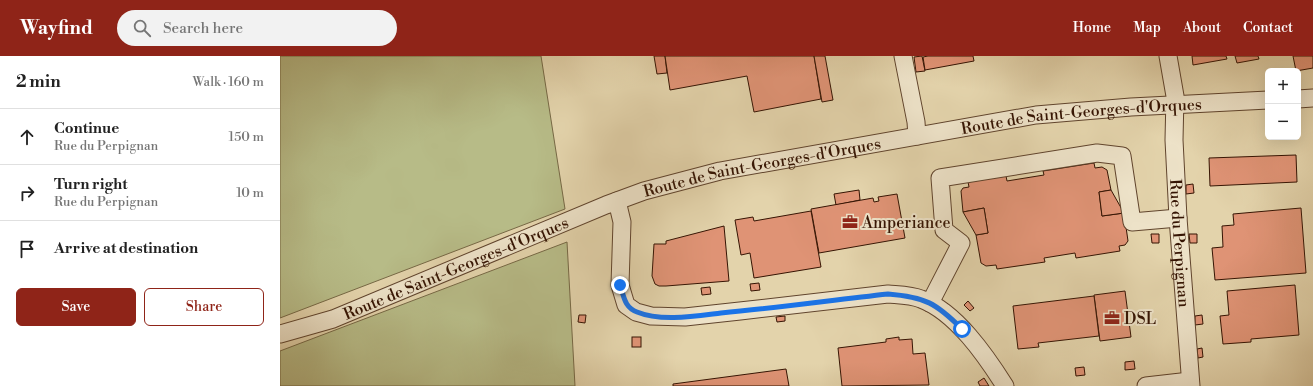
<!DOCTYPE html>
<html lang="en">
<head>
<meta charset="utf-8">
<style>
	:root { --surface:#fff; --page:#f2f2f2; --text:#222; --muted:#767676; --line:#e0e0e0; --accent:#8f2418 }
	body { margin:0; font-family:"Libre Bodoni",serif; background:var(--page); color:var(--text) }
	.controls { position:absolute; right:12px; top:12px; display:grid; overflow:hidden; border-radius:6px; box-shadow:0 4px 16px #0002 }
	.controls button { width:36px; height:36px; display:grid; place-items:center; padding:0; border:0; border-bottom:1px solid var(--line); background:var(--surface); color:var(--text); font:20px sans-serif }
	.stop { position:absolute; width:12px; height:12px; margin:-9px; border:3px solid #1a73e8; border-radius:50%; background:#fff }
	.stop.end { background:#1a73e8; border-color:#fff; box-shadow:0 1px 4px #0008 }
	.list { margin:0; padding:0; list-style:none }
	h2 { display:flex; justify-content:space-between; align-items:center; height:52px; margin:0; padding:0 16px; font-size:17px }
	h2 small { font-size:13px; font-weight:400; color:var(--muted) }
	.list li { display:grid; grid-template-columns:26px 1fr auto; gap:12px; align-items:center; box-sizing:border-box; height:56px; padding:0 16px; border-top:1px solid var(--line) }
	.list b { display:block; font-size:15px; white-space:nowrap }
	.list p { margin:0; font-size:13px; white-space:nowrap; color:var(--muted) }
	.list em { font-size:13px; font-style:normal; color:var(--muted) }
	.actions { display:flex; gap:8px; padding:12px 16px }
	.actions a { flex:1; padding:9px 0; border:1px solid var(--accent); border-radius:6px; text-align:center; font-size:14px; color:var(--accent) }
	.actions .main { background:var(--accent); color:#fff }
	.icon { flex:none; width:22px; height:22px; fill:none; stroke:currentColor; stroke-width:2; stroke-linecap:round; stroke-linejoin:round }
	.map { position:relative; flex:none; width:1033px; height:330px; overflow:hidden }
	header { display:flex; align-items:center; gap:24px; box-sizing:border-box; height:56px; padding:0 20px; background:var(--accent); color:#fff }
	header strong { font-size:19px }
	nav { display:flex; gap:22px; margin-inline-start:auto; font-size:14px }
	.search { width:280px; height:36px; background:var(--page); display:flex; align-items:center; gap:10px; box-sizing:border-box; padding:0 14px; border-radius:22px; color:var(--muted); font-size:15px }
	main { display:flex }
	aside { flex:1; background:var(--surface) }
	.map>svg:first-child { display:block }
</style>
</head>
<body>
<header>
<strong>Wayfind</strong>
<div class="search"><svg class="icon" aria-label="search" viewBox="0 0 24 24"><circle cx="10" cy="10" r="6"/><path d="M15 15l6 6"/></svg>Search here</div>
<nav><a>Home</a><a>Map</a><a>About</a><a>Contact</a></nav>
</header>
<main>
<aside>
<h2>2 min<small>Walk · 160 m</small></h2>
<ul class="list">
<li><svg class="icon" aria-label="ahead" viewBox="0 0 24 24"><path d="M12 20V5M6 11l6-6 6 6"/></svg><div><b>Continue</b><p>Rue du Perpignan</p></div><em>150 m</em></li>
<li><svg class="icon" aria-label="right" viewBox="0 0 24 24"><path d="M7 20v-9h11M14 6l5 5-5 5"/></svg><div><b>Turn right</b><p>Rue du Perpignan</p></div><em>10 m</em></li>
<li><svg class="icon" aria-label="arrive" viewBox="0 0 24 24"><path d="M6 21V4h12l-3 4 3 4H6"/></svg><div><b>Arrive at destination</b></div></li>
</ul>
<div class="actions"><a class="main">Save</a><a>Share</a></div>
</aside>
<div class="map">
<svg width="1033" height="330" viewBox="0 0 1033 330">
	<rect width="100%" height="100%" fill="#e3d3ab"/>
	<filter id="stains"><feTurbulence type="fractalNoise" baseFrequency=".005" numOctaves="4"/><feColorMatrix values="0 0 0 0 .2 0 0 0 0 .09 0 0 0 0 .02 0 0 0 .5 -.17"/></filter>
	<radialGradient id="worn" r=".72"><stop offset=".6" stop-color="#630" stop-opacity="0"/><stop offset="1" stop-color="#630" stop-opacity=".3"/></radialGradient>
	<g fill="#b7bb87" stroke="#766845">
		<path d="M0,0H261L285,153L0,262Z"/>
		<path d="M287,186L295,330H0V295Z"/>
	</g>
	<g fill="#df9375" stroke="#351403">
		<path d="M374,0H385L387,17L377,18Z"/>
		<path d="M385,0H534L541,43L474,56L467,20L390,34Z"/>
		<path d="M534,0H545L553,44L542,46Z"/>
		<path d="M642,0L645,15L636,16L634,1Z"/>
		<path d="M648,0H693L694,5L645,14L643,1Z"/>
		<path d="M912,0H946L947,3L913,9Z"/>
		<path d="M955,0H978L979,3L957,7Z"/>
		<path d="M1013,0H1033V12L1016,15Z"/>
		<path d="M1016,99L1017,126L930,130L929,102Z"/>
		<path d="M814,107L815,112L822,111L827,114L831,134L819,136L822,160L844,157L848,185L845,189L839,190L840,195L796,202L795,197L764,202L765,206L717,213L716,209L706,210L701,207L696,179L708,177L704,152L683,156L681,135L683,132L689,131L688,126L726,120L727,125L764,119L763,115Z"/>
		<path d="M913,128L914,137L906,138V129Z"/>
		<path d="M579,134L580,144L556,149L554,138Z"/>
		<path d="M831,134L844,157L822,160L819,136Z"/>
		<path d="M617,138L625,182L539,197L531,153L593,142L594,146L599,145L598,141Z"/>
		<path d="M704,152L708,177L696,179L683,156Z"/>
		<path d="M1021,152L1026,217L935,224L932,192L943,191L942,170L954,169L953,158Z"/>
		<path d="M531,155L541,211L474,222L470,197L461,199L455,164L473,161L474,165Z"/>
		<path d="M444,170L449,225L386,230H379L375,228L372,220L374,188H386V185Z"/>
		<path d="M871,178H879V187H872Z"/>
		<path d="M909,178H917V187H910Z"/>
		<path d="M479,227L480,234L471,235L470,228Z"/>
		<path d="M1015,229L1019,279L971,283V286L943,288L940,260L949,259L947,235Z"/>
		<path d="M430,231L431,238L422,239L421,232Z"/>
		<path d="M845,235L851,281L820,285L814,239Z"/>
		<path d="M814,240L819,280L758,287L759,291L738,293L733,250Z"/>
		<path d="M688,245L694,252L690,255L684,249Z"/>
		<path d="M299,259H306L305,267L298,266Z"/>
		<path d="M922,259L923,268L915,269V260Z"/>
		<path d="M505,260V265L497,266L496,261Z"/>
		<rect x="352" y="281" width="9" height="10"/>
		<path d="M619,281V284L632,283L633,298L645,297L649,329L562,330L558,292L606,286V283Z"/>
		<path d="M922,292L923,301L918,302L917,293Z"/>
		<path d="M854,305L855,313L845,314V306Z"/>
		<path d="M804,311L805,319L796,320L795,312Z"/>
		<path d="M506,313L509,330H393V328Z"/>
		<path d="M704,322L709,330H700L698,326Z"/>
	</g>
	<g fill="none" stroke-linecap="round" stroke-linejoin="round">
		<defs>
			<g id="minor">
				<path d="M623,0L636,66L637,80"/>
				<path id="s1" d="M888,0L895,40L894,84L898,162L911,330"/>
				<path d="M1018,43L1033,42"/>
				<path d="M337,145L342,166L340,229L346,249L356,256L371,260L405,261L460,255L608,238C619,239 631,239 641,243C676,256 706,300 725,330"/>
				<path d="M650,247L681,187L664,174L660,122L817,97L842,100L852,166L898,162"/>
				<path id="s2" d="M0,278L53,263L326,149L364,135L440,115L756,59L851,51L988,44"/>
				<path d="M866,330L910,325"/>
			</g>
		</defs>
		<use href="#minor" stroke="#60442d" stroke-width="19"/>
		<use href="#minor" stroke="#ede2c8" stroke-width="17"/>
	</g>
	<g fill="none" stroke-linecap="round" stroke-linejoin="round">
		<path stroke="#1a73e8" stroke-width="5" d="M340,229C344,240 344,251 357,256C381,266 416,260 441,257C497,252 553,244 608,238C645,241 656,247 682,273"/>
	</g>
	<defs>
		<symbol id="office-bare" viewBox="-9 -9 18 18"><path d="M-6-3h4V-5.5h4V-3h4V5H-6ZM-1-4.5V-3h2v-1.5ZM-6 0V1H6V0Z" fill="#8f2418" stroke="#ede2c8" stroke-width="2.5" paint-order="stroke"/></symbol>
	</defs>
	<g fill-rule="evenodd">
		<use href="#office-bare" x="559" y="155" width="22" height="22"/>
		<use href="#office-bare" x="821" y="251" width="22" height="22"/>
	</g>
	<g text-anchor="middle" stroke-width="4" stroke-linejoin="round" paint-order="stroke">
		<g font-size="16" fill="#351403" stroke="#ede2c8">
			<text dy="6" stroke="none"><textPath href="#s2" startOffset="836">Route de Saint-Georges-d'Orques</textPath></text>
			<text dy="6" stroke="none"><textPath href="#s2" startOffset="512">Route de Saint-Georges-d'Orques</textPath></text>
			<text dy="6" stroke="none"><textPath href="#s1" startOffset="188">Rue du Perpignan</textPath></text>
			<text dy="6" stroke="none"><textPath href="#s2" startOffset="188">Route de Saint-Georges-d'Orques</textPath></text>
		</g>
		<g font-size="16" fill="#351403" stroke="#ede2c8" text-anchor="start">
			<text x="582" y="172">Amperiance</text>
			<text x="844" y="268">DSL</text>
		</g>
	</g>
	<rect width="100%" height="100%" filter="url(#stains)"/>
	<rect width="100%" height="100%" fill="url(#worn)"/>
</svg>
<div class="controls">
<button>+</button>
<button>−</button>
</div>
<div class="stop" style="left:682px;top:273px"></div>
<div class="stop end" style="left:340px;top:229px"></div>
</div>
</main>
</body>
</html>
